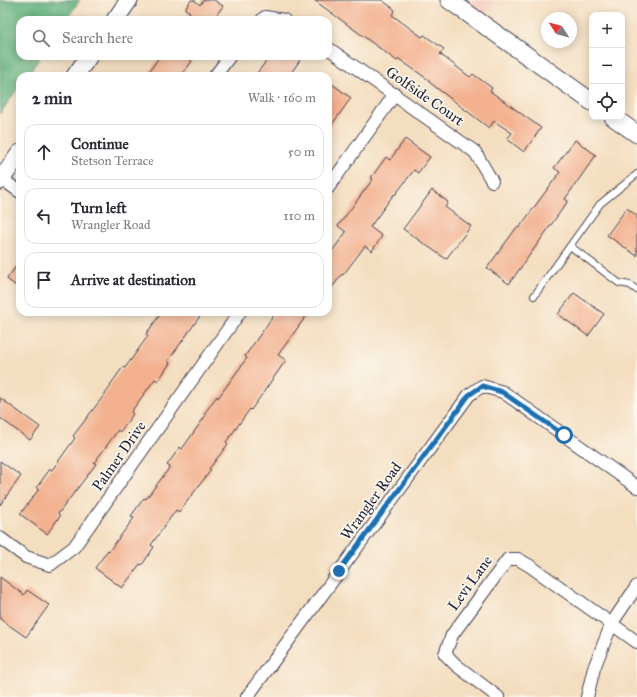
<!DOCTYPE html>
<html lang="en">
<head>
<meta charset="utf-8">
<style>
	:root { --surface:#fff; --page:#f2f2f3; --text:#2b2b33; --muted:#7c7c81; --line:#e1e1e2 }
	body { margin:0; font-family:"IM FELL Great Primer",serif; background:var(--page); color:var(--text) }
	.controls { position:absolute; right:12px; top:12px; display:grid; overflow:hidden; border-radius:8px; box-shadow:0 2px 10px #0003 }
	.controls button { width:36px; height:36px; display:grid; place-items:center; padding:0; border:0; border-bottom:1px solid var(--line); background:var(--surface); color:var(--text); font:20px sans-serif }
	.compass { position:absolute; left:541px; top:12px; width:36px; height:36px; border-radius:50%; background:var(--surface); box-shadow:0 2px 10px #0003; rotate:306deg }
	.stop { position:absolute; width:12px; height:12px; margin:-9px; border:3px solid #1f6fb2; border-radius:50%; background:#fff }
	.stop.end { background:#1f6fb2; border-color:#fff; box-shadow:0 1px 4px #0008 }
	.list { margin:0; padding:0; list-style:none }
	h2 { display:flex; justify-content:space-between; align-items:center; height:52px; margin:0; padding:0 16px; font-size:17px }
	h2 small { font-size:13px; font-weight:400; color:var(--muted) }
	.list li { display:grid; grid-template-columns:26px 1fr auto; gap:12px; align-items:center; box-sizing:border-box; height:56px; margin:0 8px 8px; padding:0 8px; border:1px solid var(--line); border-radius:12px }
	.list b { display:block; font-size:15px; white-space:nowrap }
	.list p { margin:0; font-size:13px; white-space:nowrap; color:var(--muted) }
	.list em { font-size:13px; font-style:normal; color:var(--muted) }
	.icon { flex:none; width:22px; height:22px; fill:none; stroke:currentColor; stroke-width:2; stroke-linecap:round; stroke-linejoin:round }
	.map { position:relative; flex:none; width:637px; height:697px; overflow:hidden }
	.search { position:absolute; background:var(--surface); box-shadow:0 2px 10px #0003; left:16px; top:16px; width:316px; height:44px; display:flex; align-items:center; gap:10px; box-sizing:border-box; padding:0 14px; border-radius:12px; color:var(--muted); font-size:15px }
	.panel { position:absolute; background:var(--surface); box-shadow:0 2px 10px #0003; left:16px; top:72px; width:316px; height:244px; border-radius:12px }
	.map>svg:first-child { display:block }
</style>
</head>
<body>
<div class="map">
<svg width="637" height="697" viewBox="0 0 637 697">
	<rect width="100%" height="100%" fill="#fbf7ec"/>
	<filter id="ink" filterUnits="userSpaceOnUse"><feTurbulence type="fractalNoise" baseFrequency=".025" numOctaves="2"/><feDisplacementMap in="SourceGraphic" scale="8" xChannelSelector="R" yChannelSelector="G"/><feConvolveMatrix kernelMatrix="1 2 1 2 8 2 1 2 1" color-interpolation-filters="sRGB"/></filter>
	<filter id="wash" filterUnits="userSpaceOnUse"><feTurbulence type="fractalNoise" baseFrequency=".012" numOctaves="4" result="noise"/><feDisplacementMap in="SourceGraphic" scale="16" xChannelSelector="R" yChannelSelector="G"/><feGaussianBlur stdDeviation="0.9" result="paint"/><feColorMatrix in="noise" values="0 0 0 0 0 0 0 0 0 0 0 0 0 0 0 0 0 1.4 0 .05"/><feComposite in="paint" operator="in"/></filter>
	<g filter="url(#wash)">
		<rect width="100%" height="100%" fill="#f4dec0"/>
		<path fill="#f6d2c3" d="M461,0H495L484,16Z"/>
		<path fill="#60b07c" stroke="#41695c" d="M0,0H80L66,20H20V56H41L27,76H20V85L0,114Z"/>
		<g id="blocks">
			<g fill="#f3b18f">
				<path d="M191,0H194L200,5L203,0H214L223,6L213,20H184L190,12L185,9Z"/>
				<path d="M314,0H382L395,10L392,15L422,37L424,35L444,49L440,54L470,77L473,74L492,88L490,91L541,128L524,152L507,139L512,133L494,121L489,128L429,82L430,81L399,59L397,61Z"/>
				<path d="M160,56H185L192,61L181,76H146Z"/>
				<path d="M270,56H294L300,60L289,76H255Z"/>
				<path d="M328,81L351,98L328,130Z"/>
				<path d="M405,139L430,157L418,173L414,170L395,195L394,194L370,227L382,236L372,251L365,246L343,275L342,274L328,293V247L333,250L346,232L338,226L373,179L371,178L386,157L390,160Z"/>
				<path d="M575,140L596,155L565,199L568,201L509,284L487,268L517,227L519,228L560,172L554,168Z"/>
				<path d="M432,190L448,202L445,207L471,226L446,259L403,229Z"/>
				<path d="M627,208L637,216V256L607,235Z"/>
				<path d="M20,261V289L7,279Z"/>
				<path d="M574,293L604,314L588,336L558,314Z"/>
				<path d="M162,312H203L168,361L170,363L158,381L155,379L131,412L133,414L120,432L118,430L94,463L96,464L58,514L60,516L47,534L20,514L39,489L37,487L50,469L52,470L75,438L73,436L111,386L110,385L123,367L125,368L148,336L146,334Z"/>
				<path d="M276,312H309L278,355L286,360L251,410L250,409L226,442L228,444L209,469L211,470L179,512L176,510L151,545L154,547L142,565L140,564L122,588L95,568L108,550L109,551L134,518L131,516L144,498L146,499L170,467L167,465L180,447L182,449L206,415L204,414L217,396L218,398L247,358L245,356Z"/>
				<path d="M0,398L40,427L30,440L0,418Z"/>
				<path d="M0,461L21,476L0,505Z"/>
				<path d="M0,577L24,595L27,590L49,605L26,637L0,619Z"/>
			</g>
		</g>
	</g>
	<g filter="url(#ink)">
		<use href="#blocks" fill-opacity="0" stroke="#423e4f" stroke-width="1"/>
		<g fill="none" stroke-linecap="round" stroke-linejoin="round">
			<defs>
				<g id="lane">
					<path d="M570,246L619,283L630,285L637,290"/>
					<path d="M534,296L600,204L637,174"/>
				</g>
				<g id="street">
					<path d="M262,20L265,17L284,20"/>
					<path d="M328,48L475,152L492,181"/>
					<path d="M215,76L230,56"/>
					<path d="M2,179L20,192"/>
					<path d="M328,188L395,94"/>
					<path d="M0,538L26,557L50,565L74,547L240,312"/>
					<path d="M247,697L469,395L482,386L503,392L637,487"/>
					<path d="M498,697L456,665L445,654L452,635L508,559H518L530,566L637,642"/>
					<path d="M587,697L594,668L612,623L637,586"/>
				</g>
				<g id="secondary">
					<path d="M449,0L592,102"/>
					<path d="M115,20L129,0"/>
					<path d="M75,76L89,56"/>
					<path d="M613,117L637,134"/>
					<path d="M0,181L20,153"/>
				</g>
			</defs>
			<use href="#lane" stroke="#423e4f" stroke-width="8"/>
			<use href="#street" stroke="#423e4f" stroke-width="14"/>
			<use href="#secondary" stroke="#423e4f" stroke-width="19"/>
			<use href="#lane" stroke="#fff" stroke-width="6"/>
			<use href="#street" stroke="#fff" stroke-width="12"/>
			<use href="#secondary" stroke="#fff" stroke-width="17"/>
		</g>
	</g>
	<g fill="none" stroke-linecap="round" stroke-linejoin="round" filter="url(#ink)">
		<path stroke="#1f6fb2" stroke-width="5" d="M339,571L469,395L482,386L502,392L564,435"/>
	</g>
	<g text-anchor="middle" stroke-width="3.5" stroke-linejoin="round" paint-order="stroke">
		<g font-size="15" fill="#22223b" stroke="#fbf7ec">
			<text transform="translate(425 96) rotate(35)" y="5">Golfside Court</text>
			<text transform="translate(119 456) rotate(-55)" y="5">Palmer Drive</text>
			<text transform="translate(371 501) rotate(-54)" y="5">Wrangler Road</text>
			<text transform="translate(470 583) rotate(-54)" y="5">Levi Lane</text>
		</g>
	</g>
</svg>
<div class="controls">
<button>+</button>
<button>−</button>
<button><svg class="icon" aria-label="locate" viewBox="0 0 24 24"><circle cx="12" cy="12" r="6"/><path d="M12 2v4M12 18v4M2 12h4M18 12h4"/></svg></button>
</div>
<svg class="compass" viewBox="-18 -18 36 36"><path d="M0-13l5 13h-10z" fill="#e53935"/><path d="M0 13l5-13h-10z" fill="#7c7c81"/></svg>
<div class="stop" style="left:564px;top:435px"></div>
<div class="stop end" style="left:339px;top:571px"></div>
<div class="search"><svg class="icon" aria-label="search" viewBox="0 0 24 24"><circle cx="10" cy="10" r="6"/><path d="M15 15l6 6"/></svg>Search here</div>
<section class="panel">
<h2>2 min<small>Walk · 160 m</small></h2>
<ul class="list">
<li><svg class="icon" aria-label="ahead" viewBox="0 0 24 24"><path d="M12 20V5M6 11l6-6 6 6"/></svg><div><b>Continue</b><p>Stetson Terrace</p></div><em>50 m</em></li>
<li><svg class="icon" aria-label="left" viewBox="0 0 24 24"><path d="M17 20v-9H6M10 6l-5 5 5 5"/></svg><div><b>Turn left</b><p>Wrangler Road</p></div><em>110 m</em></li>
<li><svg class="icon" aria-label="arrive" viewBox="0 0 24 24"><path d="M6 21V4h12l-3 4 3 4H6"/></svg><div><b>Arrive at destination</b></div></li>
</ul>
</section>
</div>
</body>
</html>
